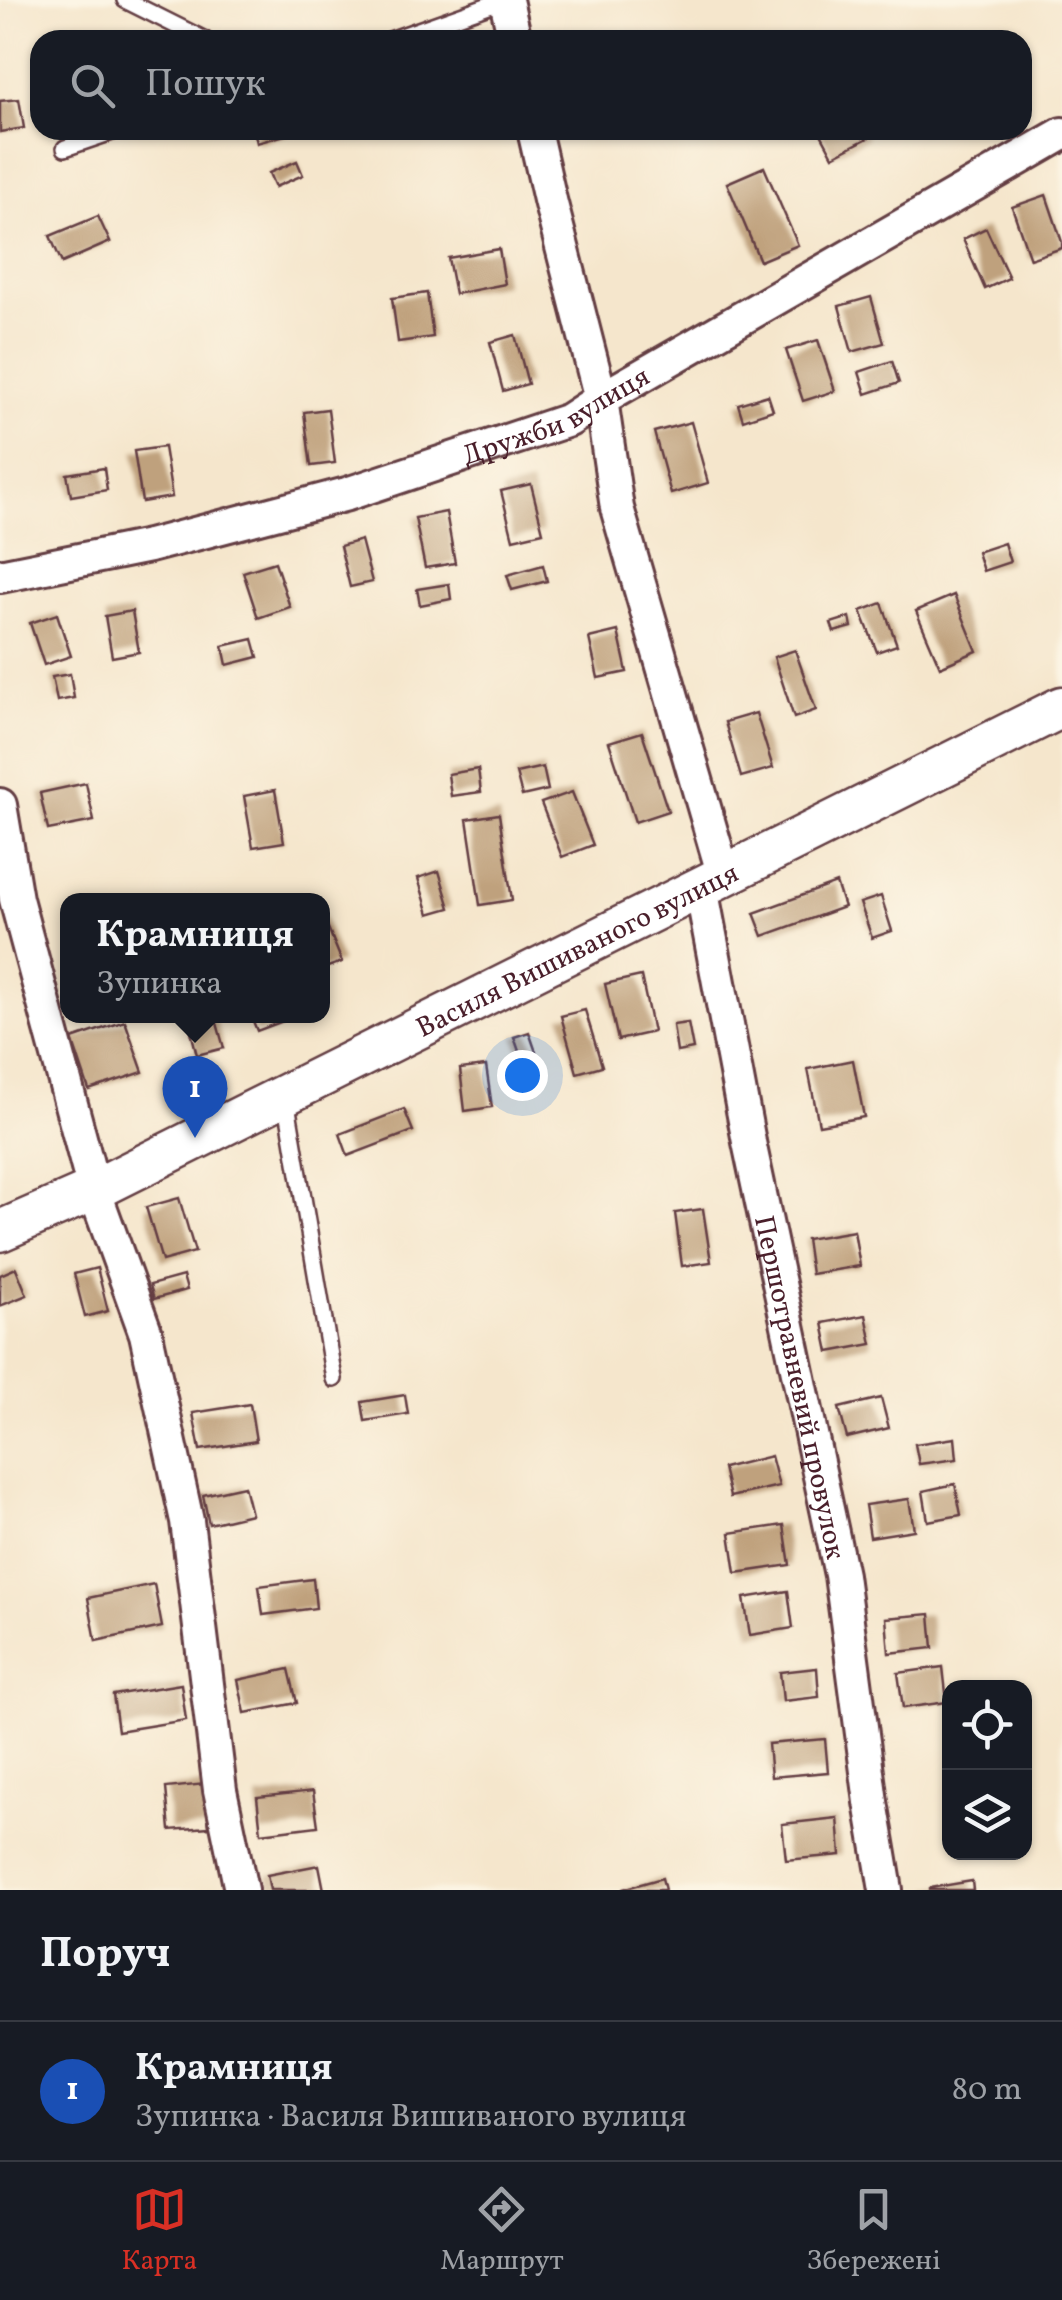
<!DOCTYPE html>
<html lang="uk">
<head>
<meta charset="utf-8">
<style>
	:root { --surface:#171b24; --page:#20242c; --text:#f1f3f6; --muted:#9ea1a6; --line:#363941; --accent:#d93025 }
	body { margin:0; font-family:Vollkorn,serif; background:var(--page); color:var(--text) }
	.controls { position:absolute; right:30px; bottom:30px; display:grid; overflow:hidden; border-radius:20px; box-shadow:0 2px 8px #0004 }
	.controls button { width:90px; height:90px; display:grid; place-items:center; padding:0; border:0; border-bottom:2px solid var(--line); background:var(--surface); color:var(--text); font:50px sans-serif }
	.you { position:absolute; left:522px; top:1075px; width:35px; height:35px; margin:-25px; border:8px solid #fff; border-radius:50%; background:#1a73e8; box-shadow:0 0 0 15px #1a73e833 }
	.badge { display:grid; place-items:center; width:65px; height:65px; border-radius:50%; background:var(--accent); color:#fff; font-size:32px; font-weight:700 }
	.pin { position:absolute; translate:-50% -82px; filter:drop-shadow(0 2px 5px #0008) }
	.pin::after { content:''; position:absolute; top:52px; width:35px; height:30px; background:inherit; clip-path:polygon(0 0,100% 0,50% 100%) }
	.popup { position:absolute; left:60px; top:893px; width:270px; height:130px; box-sizing:border-box; display:grid; place-content:center; border-radius:20px; background:var(--surface); filter:drop-shadow(0 2px 8px #0005); font-size:32px; white-space:nowrap; color:var(--muted) }
	.popup b { font-size:38px; color:var(--text) }
	.popup::after { content:''; position:absolute; left:50%; top:100%; margin-left:-20px; border:20px solid transparent; border-top-color:var(--surface) }
	.list { margin:0; padding:0; list-style:none }
	h2 { display:flex; justify-content:space-between; align-items:center; height:130px; margin:0; padding:0 40px; font-size:42px }
	h2 small { font-size:32px; font-weight:400; color:var(--muted) }
	.list li { display:grid; grid-template-columns:65px 1fr auto; gap:30px; align-items:center; box-sizing:border-box; height:140px; padding:0 40px; border-top:2px solid var(--line) }
	.list b { display:block; font-size:38px; white-space:nowrap }
	.list p { margin:0; font-size:32px; white-space:nowrap; color:var(--muted) }
	.list em { font-size:32px; font-style:normal; color:var(--muted) }
	.icon { flex:none; width:55px; height:55px; fill:none; stroke:currentColor; stroke-width:2; stroke-linecap:round; stroke-linejoin:round }
	.map { position:relative; flex:none; width:1062px; height:1890px; overflow:hidden }
	.search { position:absolute; background:var(--surface); box-shadow:0 2px 8px #0004; left:30px; right:30px; top:30px; height:110px; display:flex; align-items:center; gap:25px; box-sizing:border-box; padding:0 35px; border-radius:30px; color:var(--muted); font-size:38px }
	.sheet { height:270px; background:var(--surface) }
	nav { display:flex; justify-content:space-around; align-items:center; box-sizing:border-box; height:140px; border-top:2px solid var(--line); background:var(--surface); font-size:28px; color:var(--muted) }
	nav a { display:grid; justify-items:center; gap:5px }
	nav .on { color:var(--accent) }
	.map>svg:first-child { display:block }
</style>
</head>
<body>
<div class="map">
<svg width="1062" height="1890" viewBox="0 0 1062 1890">
	<rect width="100%" height="100%" fill="#fcf5e5"/>
	<filter id="ink" filterUnits="userSpaceOnUse"><feTurbulence type="fractalNoise" baseFrequency=".01" numOctaves="2"/><feDisplacementMap in="SourceGraphic" scale="20" xChannelSelector="R" yChannelSelector="G"/><feConvolveMatrix kernelMatrix="1 2 1 2 8 2 1 2 1" color-interpolation-filters="sRGB"/></filter>
	<filter id="wash" filterUnits="userSpaceOnUse"><feTurbulence type="fractalNoise" baseFrequency=".0048" numOctaves="4" result="noise"/><feDisplacementMap in="SourceGraphic" scale="40" xChannelSelector="R" yChannelSelector="G"/><feGaussianBlur stdDeviation="2.25" result="paint"/><feColorMatrix in="noise" values="0 0 0 0 0 0 0 0 0 0 0 0 0 0 0 0 0 1.4 0 .05"/><feComposite in="paint" operator="in"/></filter>
	<g filter="url(#wash)">
		<rect width="100%" height="100%" fill="#f5e6cc"/>
		<g id="blocks">
			<g fill="#bfa17d">
				<path d="M1002,30L1008,40H985Z"/>
				<path d="M19,99L24,128L0,132V101Z"/>
				<path d="M254,130H299V131L257,143Z"/>
				<path d="M819,130H864L868,138L833,156Z"/>
				<path d="M297,161L303,175L275,187L269,173Z"/>
				<path d="M764,167L798,245L760,261L727,183Z"/>
				<path d="M1046,195L1062,242V248L1030,259L1012,207Z"/>
				<path d="M98,216L110,242L62,263L50,236Z"/>
				<path d="M986,228L1009,278L985,289L963,239Z"/>
				<path d="M499,249L505,284L455,294L448,258Z"/>
				<path d="M427,293L433,337L398,342L392,298Z"/>
				<path d="M871,297L884,343L852,352L839,306Z"/>
				<path d="M515,335L528,384L503,391L490,342Z"/>
				<path d="M818,340L835,391L803,401L786,350Z"/>
				<path d="M892,361L899,383L866,394L859,372Z"/>
				<path d="M768,395L773,410L743,420L738,404Z"/>
				<path d="M328,409L335,463L311,466L304,412Z"/>
				<path d="M691,422L708,483L671,494L654,432Z"/>
				<path d="M164,447L172,497L142,502L134,451Z"/>
				<path d="M104,468L107,490L71,496L67,474Z"/>
				<path d="M531,484L543,532L513,539L501,491Z"/>
				<path d="M446,512L455,563L425,568L415,518Z"/>
				<path d="M361,540L372,582L350,587L340,546Z"/>
				<path d="M1004,543L1010,562L983,571L977,552Z"/>
				<path d="M275,562L290,607L258,618L243,572Z"/>
				<path d="M543,565L547,581L512,590L507,575Z"/>
				<path d="M449,584L451,599L420,605L417,589Z"/>
				<path d="M954,595L977,651L940,667L916,611Z"/>
				<path d="M882,603L897,645L877,652L861,611Z"/>
				<path d="M132,611L139,652L112,657L105,616Z"/>
				<path d="M57,614L71,656L44,665L30,623Z"/>
				<path d="M850,617L852,627L834,632L831,623Z"/>
				<path d="M618,631L627,672L598,678L589,638Z"/>
				<path d="M253,639L258,657L227,665L223,646Z"/>
				<path d="M795,650L816,710L794,718L774,657Z"/>
				<path d="M70,674L74,698L57,701L52,677Z"/>
				<path d="M756,713L773,768L741,777L725,722Z"/>
				<path d="M642,732L668,811L635,822L609,742Z"/>
				<path d="M543,767L548,790L522,796L516,773Z"/>
				<path d="M478,769L481,792L451,796L448,774Z"/>
				<path d="M86,783L94,821L48,830L40,793Z"/>
				<path d="M275,790L284,842L253,847L244,796Z"/>
				<path d="M572,792L593,845L562,857L541,803Z"/>
				<path d="M499,814L512,900L480,905L467,819Z"/>
				<path d="M439,871L450,908L429,914L418,878Z"/>
				<path d="M836,883L844,907L763,936L754,913Z"/>
				<path d="M881,896L892,931L872,938L860,903Z"/>
				<path d="M322,913L342,962L322,969Z"/>
				<path d="M641,976L653,1032L618,1040L605,984Z"/>
				<path d="M585,1010L602,1066L577,1073L561,1016Z"/>
				<path d="M187,1016H215L224,1048L197,1055Z"/>
				<path d="M251,1016H284L286,1020L257,1031Z"/>
				<path d="M125,1021L143,1072L89,1090L72,1039Z"/>
				<path d="M688,1023L693,1049L677,1052L673,1025Z"/>
				<path d="M529,1032L544,1075L529,1080L514,1037Z"/>
				<path d="M853,1060L864,1117L819,1125L808,1069Z"/>
				<path d="M486,1066L492,1107L465,1111L460,1069Z"/>
				<path d="M404,1109L413,1131L348,1156L340,1134Z"/>
				<path d="M179,1198L195,1252L162,1261L146,1207Z"/>
				<path d="M703,1209L711,1262L682,1266L675,1213Z"/>
				<path d="M854,1231L860,1266L811,1274L806,1239Z"/>
				<path d="M16,1268L27,1295L0,1306V1275Z"/>
				<path d="M97,1268L108,1311L85,1317L74,1274Z"/>
				<path d="M183,1276L187,1290L154,1299L150,1285Z"/>
				<path d="M866,1315L872,1344L829,1352L823,1323Z"/>
				<path d="M405,1395L408,1414L365,1421L362,1402Z"/>
				<path d="M881,1398L889,1428L847,1438L839,1408Z"/>
				<path d="M250,1404L256,1441L200,1450L193,1413Z"/>
				<path d="M955,1438L957,1459L919,1464L915,1444Z"/>
				<path d="M771,1456L779,1486L730,1497L723,1468Z"/>
				<path d="M955,1484L961,1515L928,1521L923,1491Z"/>
				<path d="M244,1486L251,1514L209,1524L203,1495Z"/>
				<path d="M909,1499L914,1530L870,1537L865,1505Z"/>
				<path d="M784,1525L790,1565L736,1573L730,1533Z"/>
				<path d="M313,1579L316,1608L263,1615L259,1586Z"/>
				<path d="M154,1584L162,1627L96,1641L88,1598Z"/>
				<path d="M788,1591L793,1628L750,1635L744,1598Z"/>
				<path d="M930,1614L933,1648L889,1653L886,1618Z"/>
				<path d="M943,1667L947,1702L903,1708L898,1673Z"/>
				<path d="M817,1668L819,1697L783,1701L780,1672Z"/>
				<path d="M289,1669L297,1703L245,1713L238,1680Z"/>
				<path d="M181,1684L186,1720L118,1731L113,1695Z"/>
				<path d="M825,1739L828,1772L771,1777L768,1744Z"/>
				<path d="M205,1784L209,1827L170,1830L166,1788Z"/>
				<path d="M313,1791L318,1826L261,1833L257,1797Z"/>
				<path d="M838,1818L841,1855L786,1860L782,1824Z"/>
				<path d="M319,1865L324,1890H270L267,1875Z"/>
				<path d="M662,1878L665,1890H623V1889Z"/>
				<path d="M972,1881L973,1890H930V1888Z"/>
			</g>
		</g>
	</g>
	<g filter="url(#ink)">
		<use href="#blocks" fill-opacity="0" stroke="#643d43" stroke-width="2.5"/>
		<g fill="none" stroke-linecap="round" stroke-linejoin="round">
			<defs>
				<g id="service">
					<path d="M125,0L205,40"/>
					<path d="M390,40L503,0"/>
					<path d="M65,148L118,130"/>
					<path d="M286,1098L334,1379"/>
				</g>
				<g id="minor">
					<path d="M506,0L515,40"/>
					<path d="M534,130L550,200L601,399L617,508L724,876"/>
					<path id="s1" d="M0,576L149,546L347,494L569,420L601,399L1062,134"/>
					<path d="M0,805L16,899L94,1190L146,1334L187,1521L220,1790L241,1890"/>
					<path id="s2" d="M701,887L749,1142L841,1575L871,1802L886,1890"/>
				</g>
				<g id="tertiary">
					<path id="s3" d="M0,1231L94,1190L1062,707"/>
				</g>
			</defs>
			<use href="#service" stroke="#643d43" stroke-width="20"/>
			<use href="#minor" stroke="#643d43" stroke-width="38"/>
			<use href="#tertiary" stroke="#643d43" stroke-width="45"/>
			<use href="#service" stroke="#fff" stroke-width="15"/>
			<use href="#minor" stroke="#fff" stroke-width="32"/>
			<use href="#tertiary" stroke="#fff" stroke-width="40"/>
		</g>
	</g>
	<g text-anchor="middle" stroke-width="8" stroke-linejoin="round" paint-order="stroke">
		<g font-size="28" fill="#4a1f2b" stroke="#fcf5e5">
			<text dy="10" stroke="none"><textPath href="#s1" startOffset="580">Дружби вулиця</textPath></text>
			<text dy="10" stroke="none"><textPath href="#s3" startOffset="642">Василя Вишиваного вулиця</textPath></text>
			<text dy="10" stroke="none"><textPath href="#s2" startOffset="510">Першотравневий провулок</textPath></text>
		</g>
	</g>
</svg>
<div class="controls">
<button><svg class="icon" aria-label="locate" viewBox="0 0 24 24"><circle cx="12" cy="12" r="6"/><path d="M12 2v4M12 18v4M2 12h4M18 12h4"/></svg></button>
<button><svg class="icon" aria-label="layers" viewBox="0 0 24 24"><path d="M12 4l9 5-9 5-9-5zM3 14l9 5 9-5"/></svg></button>
</div>
<div class="you"></div>
<div class="pin badge" style="left:195px;top:1138px;background:#1a4fb4">1</div>
<div class="popup"><b>Крамниця</b>Зупинка</div>
<div class="search"><svg class="icon" aria-label="search" viewBox="0 0 24 24"><circle cx="10" cy="10" r="6"/><path d="M15 15l6 6"/></svg>Пошук</div>
</div>
<section class="sheet">
<h2>Поруч<small></small></h2>
<ul class="list">
<li><span class="badge" style="background:#1a4fb4">1</span><div><b>Крамниця</b><p>Зупинка · Василя Вишиваного вулиця</p></div><em>80 m</em></li>
</ul>
</section>
<nav>
<a class="on"><svg class="icon" aria-label="map" viewBox="0 0 24 24"><path d="M3 6l6-2 6 2 6-2v14l-6 2-6-2-6 2zM9 4v14M15 6v14"/></svg>Карта</a>
<a><svg class="icon" aria-label="directions" viewBox="0 0 24 24"><path d="M12 3l9 9-9 9-9-9zM9 14v-3h6M13 9l2 2-2 2"/></svg>Маршрут</a>
<a><svg class="icon" aria-label="saved" viewBox="0 0 24 24"><path d="M7 4h10v16l-5-4-5 4z"/></svg>Збережені</a>
</nav>
</body>
</html>
